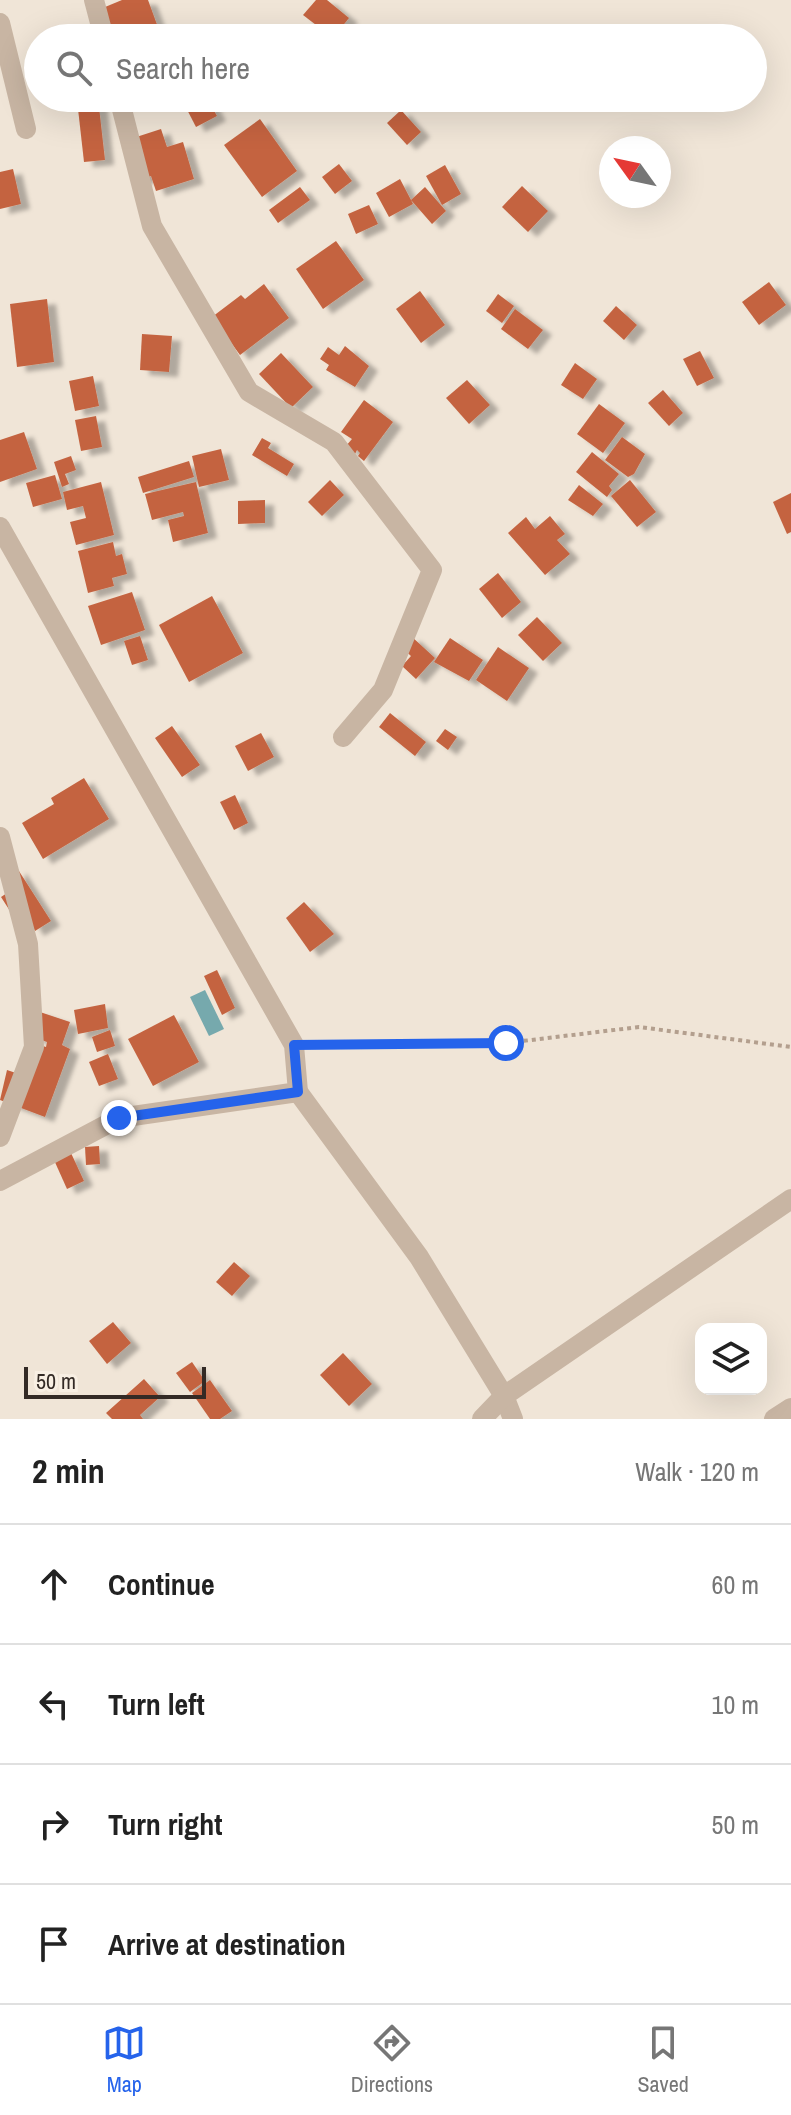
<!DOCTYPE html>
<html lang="en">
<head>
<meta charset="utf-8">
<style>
	:root { --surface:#fff; --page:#f6f6f6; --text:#222; --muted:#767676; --line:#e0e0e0; --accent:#2563eb }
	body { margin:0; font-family:"Archivo Narrow",sans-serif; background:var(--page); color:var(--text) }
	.controls { position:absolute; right:24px; bottom:24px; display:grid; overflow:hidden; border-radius:16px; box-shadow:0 8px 32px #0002 }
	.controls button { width:72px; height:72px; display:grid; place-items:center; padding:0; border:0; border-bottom:2px solid var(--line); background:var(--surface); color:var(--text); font:40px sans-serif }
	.compass { position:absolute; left:599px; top:136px; width:72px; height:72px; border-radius:50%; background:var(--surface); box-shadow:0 8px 32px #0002; rotate:303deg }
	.scale { position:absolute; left:24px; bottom:20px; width:182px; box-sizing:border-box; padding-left:8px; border:4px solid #332a25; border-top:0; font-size:22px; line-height:28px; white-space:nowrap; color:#332a25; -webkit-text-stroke:6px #f8efe3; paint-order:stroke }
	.stop { position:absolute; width:24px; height:24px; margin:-18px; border:6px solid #2563eb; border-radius:50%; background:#fff }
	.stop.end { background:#2563eb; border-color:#fff; box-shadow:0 2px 8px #0008 }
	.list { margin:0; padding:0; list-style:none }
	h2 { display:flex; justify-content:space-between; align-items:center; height:104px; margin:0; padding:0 32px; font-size:34px }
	h2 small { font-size:26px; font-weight:400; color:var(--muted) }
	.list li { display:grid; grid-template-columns:52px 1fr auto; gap:24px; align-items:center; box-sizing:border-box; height:120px; padding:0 32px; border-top:2px solid var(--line) }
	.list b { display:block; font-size:30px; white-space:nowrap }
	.list em { font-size:26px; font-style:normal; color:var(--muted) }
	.icon { flex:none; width:44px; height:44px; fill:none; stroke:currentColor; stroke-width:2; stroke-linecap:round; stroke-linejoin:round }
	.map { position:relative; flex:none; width:791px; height:1419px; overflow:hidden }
	.search { position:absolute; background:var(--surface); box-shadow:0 8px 32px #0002; left:24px; right:24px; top:24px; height:88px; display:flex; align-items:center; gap:20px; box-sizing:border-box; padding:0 28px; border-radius:44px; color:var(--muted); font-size:30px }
	.sheet { height:584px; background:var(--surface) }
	nav { display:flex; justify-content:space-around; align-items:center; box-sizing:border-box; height:112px; border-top:2px solid var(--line); background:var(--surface); font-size:22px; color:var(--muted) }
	nav a { display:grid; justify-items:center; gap:4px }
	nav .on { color:var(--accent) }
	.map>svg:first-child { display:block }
</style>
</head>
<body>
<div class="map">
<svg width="791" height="1419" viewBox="0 0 791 1419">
	<defs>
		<filter id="shadow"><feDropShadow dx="9" dy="5" stdDeviation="2" flood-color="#0004"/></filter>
	</defs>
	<rect width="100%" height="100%" fill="#f0e5d7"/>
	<path fill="#76a9ad" d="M205,990L224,1029L209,1036L190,997Z"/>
	<g fill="#c46441" filter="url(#shadow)">
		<path d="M122,0H148L159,30L139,38H103L93,12Z"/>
		<path d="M316,0H327L349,18L333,38L303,15Z"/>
		<path d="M228,24L235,38H203Z"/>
		<path d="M98,98L105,160L84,162L77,100Z"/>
		<path d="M181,98H207L217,116L196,127Z"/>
		<path d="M401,110L421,132L407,145L387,123Z"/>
		<path d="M260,119L297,171L262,197L224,145Z"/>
		<path d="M161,129L167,147L183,142L194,179L156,191L151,176L136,181L124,141Z"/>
		<path d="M339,164L352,181L335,194L322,177Z"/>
		<path d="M445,165L461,194L442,205L426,176Z"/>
		<path d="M13,169L21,204L0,209V172Z"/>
		<path d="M400,179L411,200L425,187L446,211L432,224L411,200L413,204L389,217L376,193Z"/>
		<path d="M522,186L548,211L528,232L502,207Z"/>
		<path d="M300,187L310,200L278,223L269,210Z"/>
		<path d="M369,205L378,224L356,234L348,214Z"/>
		<path d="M336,241L364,280L323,309L296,269Z"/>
		<path d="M769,282L786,305L759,325L742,302Z"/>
		<path d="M264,284L289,318L240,355L212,317L241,295L245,299Z"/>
		<path d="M420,291L445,325L421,343L396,309Z"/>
		<path d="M498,294L514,306L502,323L486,311Z"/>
		<path d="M47,299L54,362L17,367L10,304Z"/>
		<path d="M616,306L637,325L624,340L603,321Z"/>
		<path d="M515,309L543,330L528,349L501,329Z"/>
		<path d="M142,334L172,336L169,372L140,370Z"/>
		<path d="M345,346L369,366L355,387L326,370L329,365L320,359L328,347L339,355Z"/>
		<path d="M700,351L714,378L697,386L683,359Z"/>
		<path d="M281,353L313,387L291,408L259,374Z"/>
		<path d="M575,363L597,379L583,399L561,385Z"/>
		<path d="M93,376L99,406L75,411L69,381Z"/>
		<path d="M467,380L490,405L469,424L446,398Z"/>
		<path d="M663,390L683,413L669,426L648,403Z"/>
		<path d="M364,400L393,422L364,461L358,456L360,453L357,450L355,454L345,447L352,439L341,432Z"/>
		<path d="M599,404L625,423L603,453L577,434Z"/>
		<path d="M96,416L102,447L81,451L75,420Z"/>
		<path d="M24,432L37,469L0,482V440Z"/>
		<path d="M622,437L645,454L634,474L628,477L605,460Z"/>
		<path d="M262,438L271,443L268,448L294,464L287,476L252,455Z"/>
		<path d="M221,449L229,480L199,487L192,456Z"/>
		<path d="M592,452L619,474L609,486L612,490L607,497L576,472Z"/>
		<path d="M71,456L76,470L65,474L69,484L62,487L54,462Z"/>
		<path d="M189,461L194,477L143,493L138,477Z"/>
		<path d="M55,475L62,499L33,507L26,483Z"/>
		<path d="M330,480L344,495L322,516L308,502Z"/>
		<path d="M630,480L656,512L637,527L611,496Z"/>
		<path d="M101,482L114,535L76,545L70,522L86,518L83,506L67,510L63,492Z"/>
		<path d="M196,482L208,533L173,542L168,520L184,516L183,512L152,520L145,494Z"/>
		<path d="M579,485L603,504L593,516L568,500Z"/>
		<path d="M791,493V532L787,534L773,502Z"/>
		<path d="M265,500V523L238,524V501Z"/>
		<path d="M550,516L565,534L557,540L570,554L545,575L508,533L526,517L535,529Z"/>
		<path d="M113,542L116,556L122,554L127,574L112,578L114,586L88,593L78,551Z"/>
		<path d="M498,573L521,602L502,618L479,589Z"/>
		<path d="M132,592L145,630L101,645L88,606Z"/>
		<path d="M212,596L243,653L189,682L159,625Z"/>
		<path d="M537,617L562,643L543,661L518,635Z"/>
		<path d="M140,636L148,660L132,665L124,641Z"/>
		<path d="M411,636L435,658L416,679L402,666L411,656L401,647Z"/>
		<path d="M450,638L483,660L469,681L434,662Z"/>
		<path d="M498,647L529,668L507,701L476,680Z"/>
		<path d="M390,713L426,742L415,756L379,727Z"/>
		<path d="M172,726L200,765L182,777L155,738Z"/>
		<path d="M445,729L457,737L448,750L436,741Z"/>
		<path d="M261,733L274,757L248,771L235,746Z"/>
		<path d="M84,778L109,819L43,859L22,823L54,804L51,798Z"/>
		<path d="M235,795L248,823L234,830L220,802Z"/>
		<path d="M17,868L51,921L35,931L28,919L19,925L1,897L10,891Z"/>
		<path d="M304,902L334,934L310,952L286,918Z"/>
		<path d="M217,970L235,1008L222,1015L204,976Z"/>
		<path d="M105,1004L108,1028L78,1034L74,1010Z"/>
		<path d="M37,1011L70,1022L62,1045L70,1049L45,1117L0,1100L7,1070L25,1076L37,1044L46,1047L47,1042L28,1035Z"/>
		<path d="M174,1015L199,1062L153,1086L128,1039Z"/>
		<path d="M110,1030L115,1046L97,1052L92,1037Z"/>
		<path d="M108,1054L118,1079L99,1086L89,1062Z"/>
		<path d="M99,1146L100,1164L86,1165L85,1147Z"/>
		<path d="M71,1153L84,1181L67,1189L54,1160Z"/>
		<path d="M234,1262L250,1276L232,1296L216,1282Z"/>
		<path d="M113,1322L131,1343L107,1364L89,1341Z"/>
		<path d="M343,1353L372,1384L349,1406L320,1375Z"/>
		<path d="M192,1362L205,1381L190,1392L176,1373Z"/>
		<path d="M144,1379L160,1397L140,1415L143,1419H112L106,1413Z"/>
		<path d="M210,1380L232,1411L220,1419H210L192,1393Z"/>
	</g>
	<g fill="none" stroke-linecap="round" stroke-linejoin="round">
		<path stroke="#b39f8e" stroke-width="4" stroke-dasharray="4 4" stroke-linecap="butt" d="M316,1045L506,1043L639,1027L791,1047"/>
		<g stroke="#c8b5a3" stroke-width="20">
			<path d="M94,0L104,38"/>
			<path d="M0,23L26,129"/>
			<path d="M119,98L152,226L249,392L334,442L432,570L383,690L343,737"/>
			<path d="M0,527L294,1045L298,1092L119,1118L0,1181"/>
			<path d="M0,837L28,944L34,1047L0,1137"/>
			<path d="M298,1092L419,1257L504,1396L513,1419"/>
			<path d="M482,1419L504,1396L791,1199"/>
			<path d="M774,1419L791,1408"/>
		</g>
	</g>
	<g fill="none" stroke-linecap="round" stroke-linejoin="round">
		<path stroke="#2563eb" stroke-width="10" d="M119,1118L298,1092L294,1045L506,1043"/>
	</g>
</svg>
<div class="controls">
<button><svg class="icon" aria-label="layers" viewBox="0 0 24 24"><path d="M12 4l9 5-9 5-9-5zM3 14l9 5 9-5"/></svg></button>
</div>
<svg class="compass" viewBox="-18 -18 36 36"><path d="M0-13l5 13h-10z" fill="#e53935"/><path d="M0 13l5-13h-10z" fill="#767676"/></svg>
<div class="scale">50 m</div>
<div class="stop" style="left:506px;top:1043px"></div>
<div class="stop end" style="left:119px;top:1118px"></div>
<div class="search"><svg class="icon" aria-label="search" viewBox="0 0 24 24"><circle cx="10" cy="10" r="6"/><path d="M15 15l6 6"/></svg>Search here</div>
</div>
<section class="sheet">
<h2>2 min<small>Walk · 120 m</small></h2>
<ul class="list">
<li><svg class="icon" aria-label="ahead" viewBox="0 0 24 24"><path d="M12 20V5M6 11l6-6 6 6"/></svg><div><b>Continue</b></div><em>60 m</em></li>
<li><svg class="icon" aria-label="left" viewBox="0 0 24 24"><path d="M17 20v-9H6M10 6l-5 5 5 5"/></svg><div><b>Turn left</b></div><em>10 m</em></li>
<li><svg class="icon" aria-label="right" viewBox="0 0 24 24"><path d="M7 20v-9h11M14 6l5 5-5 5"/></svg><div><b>Turn right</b></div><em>50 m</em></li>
<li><svg class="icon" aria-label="arrive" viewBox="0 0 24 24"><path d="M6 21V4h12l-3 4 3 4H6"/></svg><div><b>Arrive at destination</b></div></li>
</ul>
</section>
<nav>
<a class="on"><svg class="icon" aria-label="map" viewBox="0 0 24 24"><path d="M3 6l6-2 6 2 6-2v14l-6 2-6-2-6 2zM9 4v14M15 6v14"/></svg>Map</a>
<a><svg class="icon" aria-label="directions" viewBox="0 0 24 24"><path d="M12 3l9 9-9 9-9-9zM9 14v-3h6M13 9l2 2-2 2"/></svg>Directions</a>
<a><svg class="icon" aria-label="saved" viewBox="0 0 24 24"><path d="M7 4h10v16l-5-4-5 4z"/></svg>Saved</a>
</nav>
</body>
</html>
